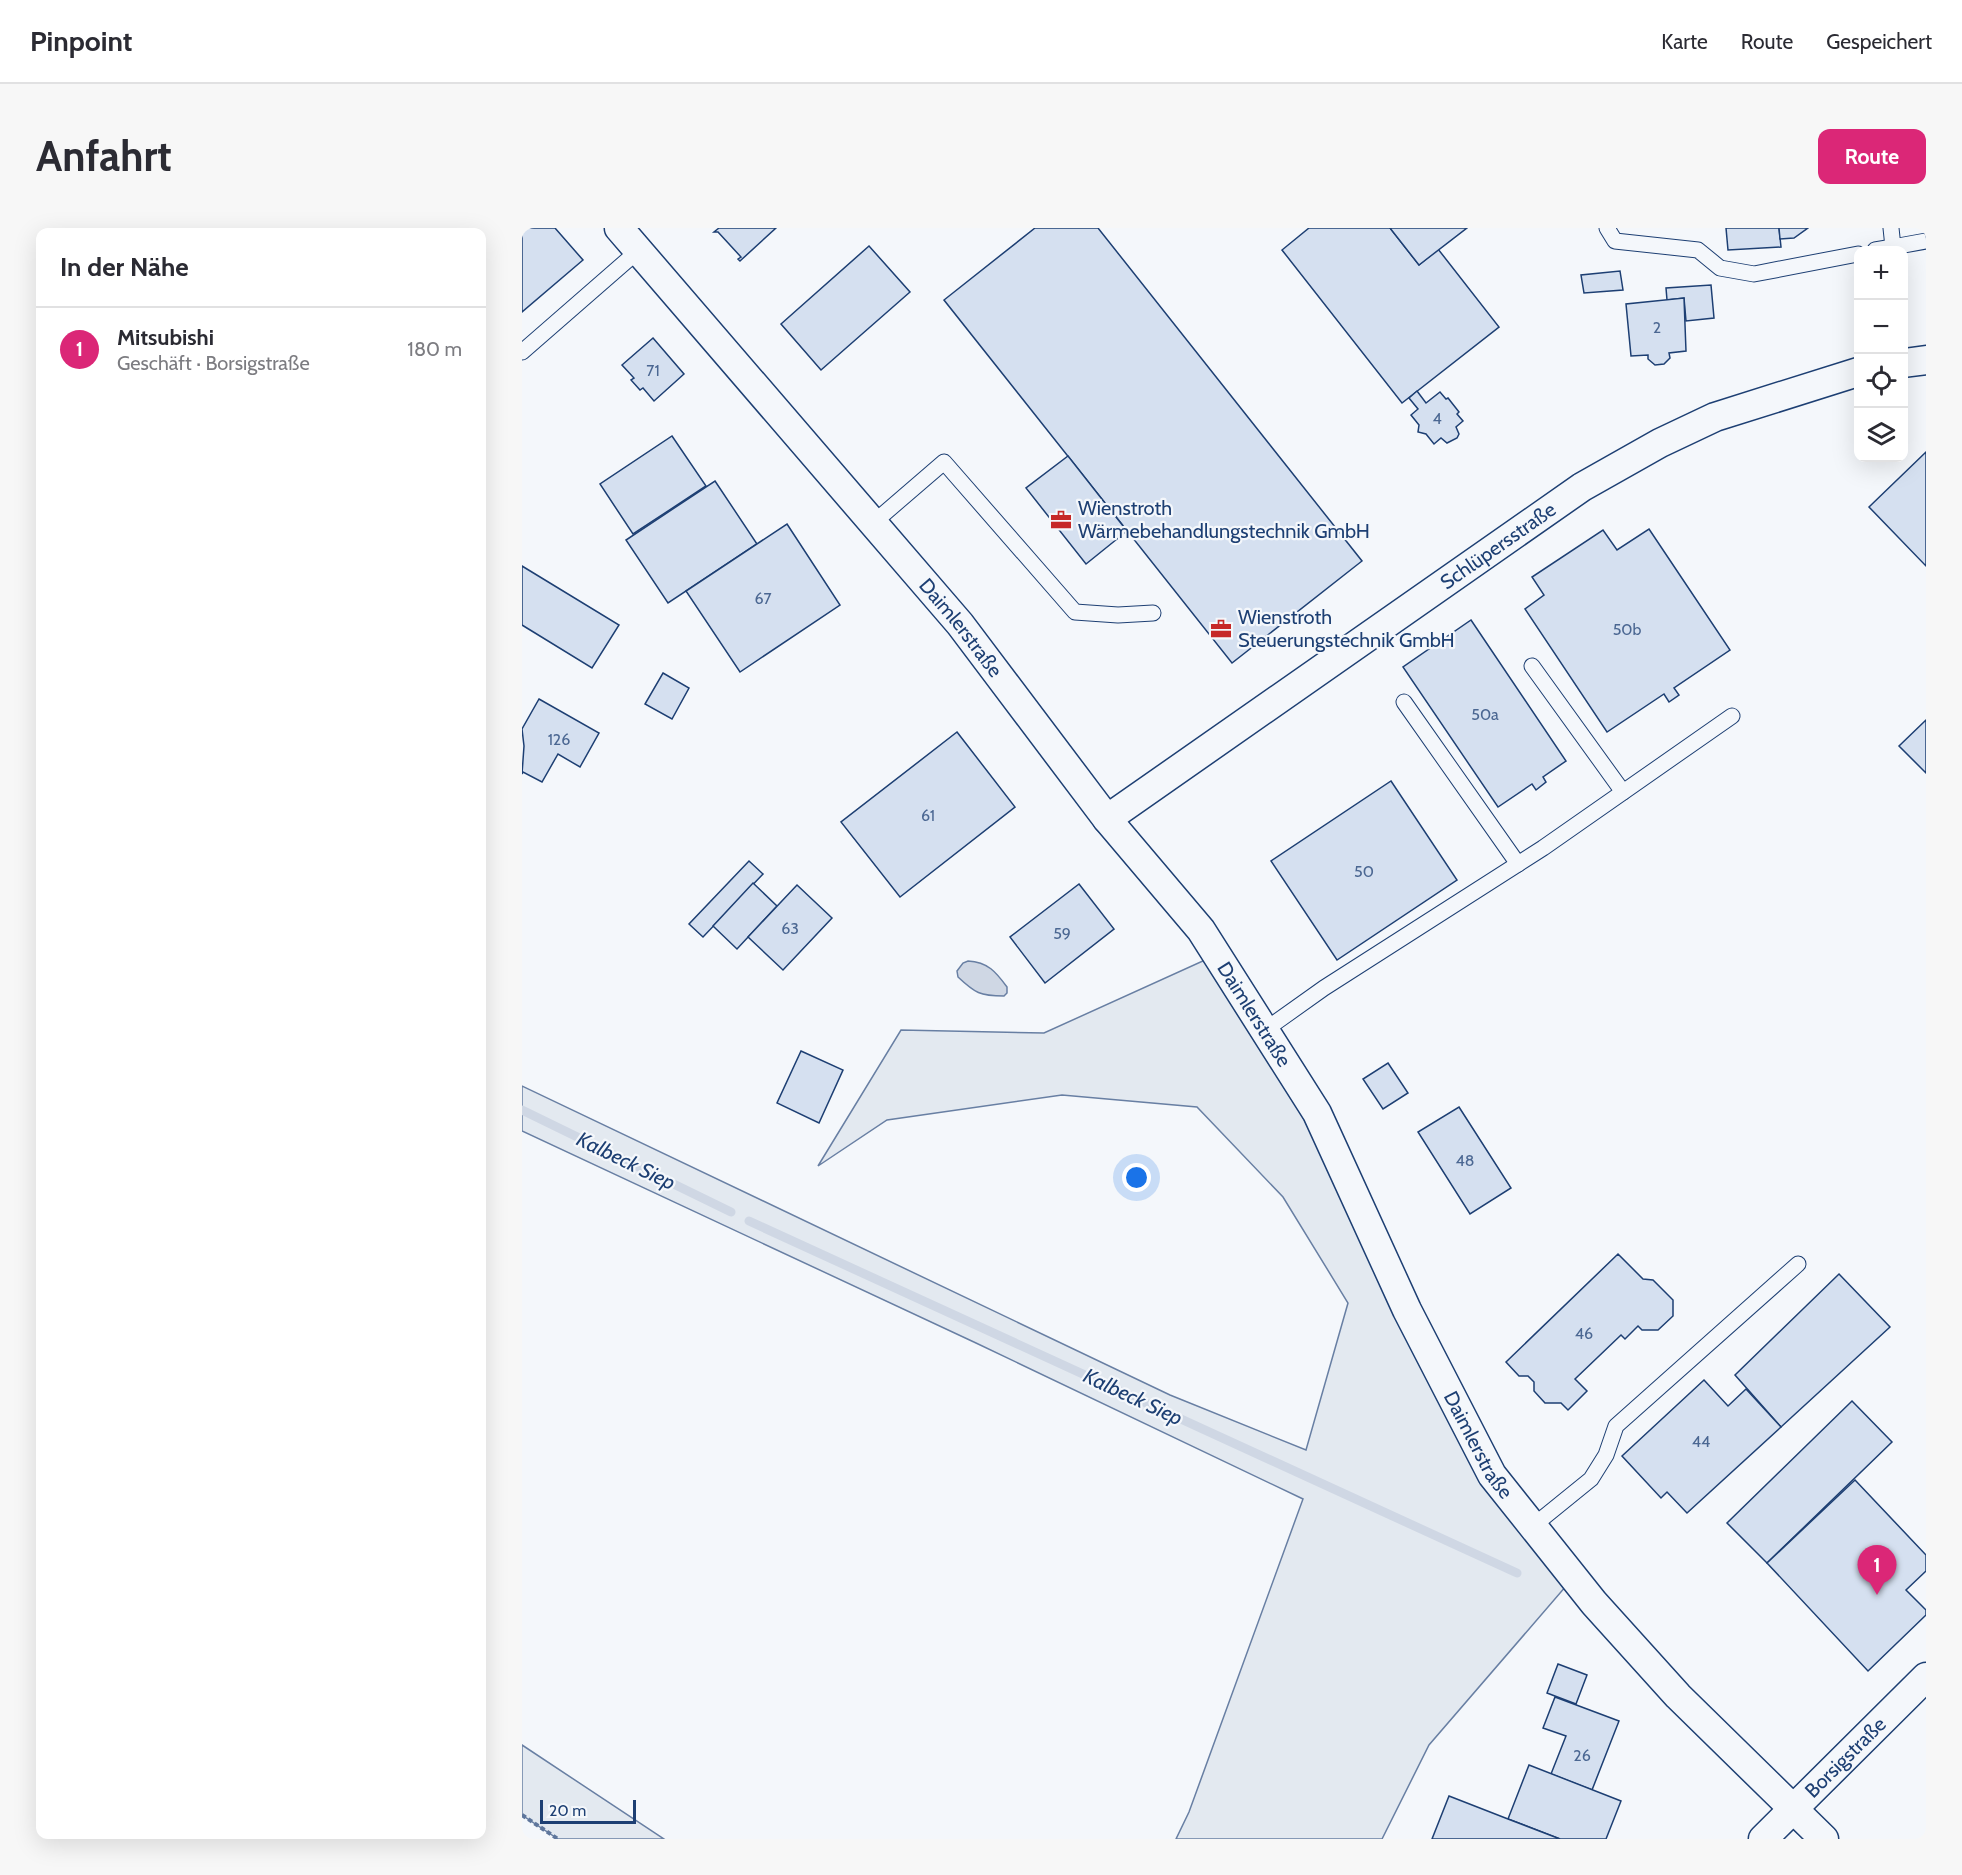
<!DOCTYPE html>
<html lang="de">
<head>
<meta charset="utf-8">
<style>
	:root { --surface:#fff; --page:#f7f7f7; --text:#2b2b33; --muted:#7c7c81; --line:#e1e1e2; --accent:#db2777 }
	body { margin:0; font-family:Cabin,sans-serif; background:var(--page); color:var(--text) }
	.controls { position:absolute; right:18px; top:18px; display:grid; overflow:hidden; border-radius:12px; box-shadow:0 6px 24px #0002 }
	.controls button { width:54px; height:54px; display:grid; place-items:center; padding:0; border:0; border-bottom:2px solid var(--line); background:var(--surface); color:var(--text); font:30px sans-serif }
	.scale { position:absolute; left:18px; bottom:15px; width:96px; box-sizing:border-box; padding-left:6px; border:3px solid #1d3f73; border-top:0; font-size:16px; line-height:21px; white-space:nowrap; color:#1d3f73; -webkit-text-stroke:4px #f4f7fb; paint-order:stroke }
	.you { position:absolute; left:615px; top:950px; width:21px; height:21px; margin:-15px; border:4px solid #fff; border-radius:50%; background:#1a73e8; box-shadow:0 0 0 9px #1a73e833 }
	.badge { display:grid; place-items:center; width:39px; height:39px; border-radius:50%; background:var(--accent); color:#fff; font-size:20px; font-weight:700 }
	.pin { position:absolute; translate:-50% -50px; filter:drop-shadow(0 2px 3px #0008) }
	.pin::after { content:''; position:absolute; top:32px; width:21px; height:18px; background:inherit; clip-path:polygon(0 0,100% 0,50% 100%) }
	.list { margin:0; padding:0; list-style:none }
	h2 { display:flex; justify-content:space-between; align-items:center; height:78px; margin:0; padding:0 24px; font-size:26px }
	h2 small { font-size:20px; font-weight:400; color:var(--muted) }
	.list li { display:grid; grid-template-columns:39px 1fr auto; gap:18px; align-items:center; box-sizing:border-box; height:84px; padding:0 24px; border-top:2px solid var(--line) }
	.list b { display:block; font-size:22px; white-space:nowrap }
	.list p { margin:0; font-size:20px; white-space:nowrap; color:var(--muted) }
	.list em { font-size:20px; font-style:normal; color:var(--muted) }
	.icon { flex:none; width:33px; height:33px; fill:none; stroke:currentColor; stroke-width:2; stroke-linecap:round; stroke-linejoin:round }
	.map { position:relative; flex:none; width:1404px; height:1611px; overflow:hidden; border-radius:12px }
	header { display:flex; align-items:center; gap:36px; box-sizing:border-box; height:84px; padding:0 30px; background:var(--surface); border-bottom:2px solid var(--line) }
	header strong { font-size:28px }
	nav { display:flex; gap:33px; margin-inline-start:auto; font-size:21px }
	.intro { display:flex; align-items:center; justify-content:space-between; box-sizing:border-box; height:144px; padding:0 36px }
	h1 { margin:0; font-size:42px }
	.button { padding:15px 27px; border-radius:12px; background:var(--accent); color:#fff; font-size:21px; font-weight:700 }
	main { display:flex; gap:36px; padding:0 36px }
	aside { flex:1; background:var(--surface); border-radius:12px; box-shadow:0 6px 24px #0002 }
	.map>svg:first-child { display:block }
</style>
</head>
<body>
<header>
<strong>Pinpoint</strong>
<nav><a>Karte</a><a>Route</a><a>Gespeichert</a></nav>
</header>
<div class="intro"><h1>Anfahrt</h1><a class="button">Route</a></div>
<main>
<aside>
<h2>In der Nähe<small></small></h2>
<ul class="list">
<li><span class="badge">1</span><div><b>Mitsubishi</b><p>Geschäft · Borsigstraße</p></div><em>180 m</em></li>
</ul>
</aside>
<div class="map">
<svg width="1404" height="1611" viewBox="0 0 1404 1611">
	<rect width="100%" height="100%" fill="#f4f7fb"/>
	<g fill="#e3e9f0" stroke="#687fa3" stroke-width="1.5">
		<path d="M694,727L907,1125L1051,1350L907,1517L860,1611H654L667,1584L781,1271L454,1115L0,903V858L648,1167L784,1222L826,1075L761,969L675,879L540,867L365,892L296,938L379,802L522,805Z"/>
		<path d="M0,1517L142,1611H36L0,1587Z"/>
	</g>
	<path fill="#cfd7e4" stroke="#687fa3" stroke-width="1.5" d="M446,733C466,734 474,744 485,759V765L482,768C458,768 453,765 436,749L435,743L441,735Z"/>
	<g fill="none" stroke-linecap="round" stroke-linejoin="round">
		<g stroke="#cfd7e4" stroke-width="9">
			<path d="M0,882L209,984"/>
			<path d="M227,993L995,1345"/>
		</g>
	</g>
	<g fill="#d5e0f0" stroke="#1d3f73" stroke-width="1.5">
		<path d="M0,0H33L61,32L0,84Z"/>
		<path d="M197,0H254L218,33L216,31L219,29L196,4H192Z"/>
		<path d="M513,0H576L840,333L710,435L422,72Z"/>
		<path d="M787,0H868L897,37L916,21L977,99L880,175L760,22Z"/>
		<path d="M868,0H945L897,37Z"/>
		<path d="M1204,0H1257L1259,19L1206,22Z"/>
		<path d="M1257,0H1286L1272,10L1258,11Z"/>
		<path d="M347,18L388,64L299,142L259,96Z"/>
		<path d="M1098,43L1101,62L1062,65L1059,47Z"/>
		<path d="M1189,57L1192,90L1164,93L1162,70L1145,72L1144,60Z"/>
		<path d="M1162,70L1164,123L1147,125L1148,130L1142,136L1133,137L1126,131V127L1109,128L1104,76Z"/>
		<path d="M131,110L162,146L132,173L121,160L118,162L109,152L112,150L100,137Z"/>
		<path d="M895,163L904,175L918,164L924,171L926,170L937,184L935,186L941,193L934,199L937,206L935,210L925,215L919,210L912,216L904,206L896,204L897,197L889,187L896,181L887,170Z"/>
		<path d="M150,208L184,258L111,306L78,256Z"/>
		<path d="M1404,224V338L1347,279Z"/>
		<path d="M546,228L605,303L564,336L504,260Z"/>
		<path d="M193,253L235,316L146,375L104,312Z"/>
		<path d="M265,296L318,377L218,444L164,363Z"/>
		<path d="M1127,301L1208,422L1152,460L1157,467L1147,474L1142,466L1085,504L1003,381L1022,367L1010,349L1081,302L1095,322Z"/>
		<path d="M0,338L97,397L70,440L0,397Z"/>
		<path d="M949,392L1044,533L1021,549L1024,554L1014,562L1010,556L976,579L881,439Z"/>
		<path d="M141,445L167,460L150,491L123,476Z"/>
		<path d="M17,471L77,505L58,539L36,526L20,554L1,544L0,546L2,518L0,501Z"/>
		<path d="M1404,492V545L1377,518Z"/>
		<path d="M435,504L493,579L378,669L319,594Z"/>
		<path d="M869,553L935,652L815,732L749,633Z"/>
		<path d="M227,633L241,646L181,709L167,696Z"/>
		<path d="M231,655L255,678L215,721L191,698Z"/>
		<path d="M557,656L592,701L523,755L488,709Z"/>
		<path d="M275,657L310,690L261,742L226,709Z"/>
		<path d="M279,823L321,842L297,895L255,875Z"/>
		<path d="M866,835L886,865L861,881L841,851Z"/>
		<path d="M937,879L989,960L948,986L896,904Z"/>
		<path d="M1096,1026L1121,1051L1131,1052L1151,1072V1088L1136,1102H1120L1116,1098L1103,1111L1099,1107L1053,1151L1065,1163L1046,1182L1039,1175H1023L1012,1163V1154L1006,1148H997L984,1134Z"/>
		<path d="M1317,1046L1368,1099L1259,1199L1213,1147Z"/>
		<path d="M1182,1152L1206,1178L1224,1161L1259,1199L1165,1285L1145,1264L1139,1270L1100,1228Z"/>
		<path d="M1330,1173L1370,1214L1245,1335L1205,1295Z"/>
		<path d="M1333,1252L1404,1327V1343L1384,1362L1404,1382V1387L1346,1443L1245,1335Z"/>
		<path d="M1036,1436L1065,1447L1054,1476L1025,1465Z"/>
		<path d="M1033,1469L1097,1493L1070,1562L1029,1546L1044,1508L1021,1500Z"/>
		<path d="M1007,1537L1099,1573L1084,1611H1038L986,1591Z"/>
		<path d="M927,1568L986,1591L1038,1611H910Z"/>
	</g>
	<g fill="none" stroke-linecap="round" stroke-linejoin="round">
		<defs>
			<g id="lane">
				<path d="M1085,0L1093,13L1176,22L1198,40L1232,46L1336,26"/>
				<path d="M1369,0L1371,19L1404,13"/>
				<path d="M1353,22L1371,19"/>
				<path d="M0,124L117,22"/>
				<path d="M350,296L422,234L553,384L596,387L631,385"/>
				<path d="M1010,438L1101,564"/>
				<path d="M882,474L996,636"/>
				<path d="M743,802L802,760L1021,620L1210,488"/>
				<path d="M1011,1298L1069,1251L1084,1227L1094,1198L1276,1036"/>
			</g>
			<g id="street">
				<path id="s1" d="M97,0L438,396L585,591L679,702L795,885L885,1082L970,1247L1072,1375L1156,1468L1302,1611"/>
				<path d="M1382,135L1404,132"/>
				<path id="s2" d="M585,591L1060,259L1138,215L1193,189L1336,144"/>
				<path id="s3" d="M1241,1611L1404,1449"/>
			</g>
		</defs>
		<use href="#lane" stroke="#1d3f73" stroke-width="17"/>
		<use href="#street" stroke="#1d3f73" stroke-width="31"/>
		<path stroke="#5e769c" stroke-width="4" stroke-dasharray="4.5 3" stroke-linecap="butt" d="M0,1587L36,1611"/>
		<use href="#lane" stroke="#f4f7fb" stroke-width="15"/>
		<use href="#street" stroke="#f4f7fb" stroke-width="28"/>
	</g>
	<defs>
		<symbol id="office-bare" viewBox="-9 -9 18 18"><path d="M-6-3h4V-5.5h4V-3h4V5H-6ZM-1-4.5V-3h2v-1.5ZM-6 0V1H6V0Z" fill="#c62828" stroke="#f4f7fb" stroke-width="2.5" paint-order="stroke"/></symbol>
	</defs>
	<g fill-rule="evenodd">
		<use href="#office-bare" x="524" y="277" width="30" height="30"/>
		<use href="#office-bare" x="684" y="386" width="30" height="30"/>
	</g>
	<g text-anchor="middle" stroke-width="4.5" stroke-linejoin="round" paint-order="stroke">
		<g font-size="16" fill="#4b6792">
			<text x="1135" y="105">2</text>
			<text x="131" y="148">71</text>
			<text x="915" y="196">4</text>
			<text x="241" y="376">67</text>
			<text x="1105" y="407">50b</text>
			<text x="963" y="492">50a</text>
			<text x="37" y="517">126</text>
			<text x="406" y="593">61</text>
			<text x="842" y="649">50</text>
			<text x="268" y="706">63</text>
			<text x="540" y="711">59</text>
			<text x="943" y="938">48</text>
			<text x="1062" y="1111">46</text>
			<text x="1179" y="1219">44</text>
			<text x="1060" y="1533">26</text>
		</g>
		<g font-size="20" fill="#1d3f73" stroke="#f4f7fb" text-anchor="start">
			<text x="556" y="287">Wienstroth<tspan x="556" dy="23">Wärmebehandlungstechnik GmbH</tspan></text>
			<text x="716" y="396">Wienstroth<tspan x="716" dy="23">Steuerungstechnik GmbH</tspan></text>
		</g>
		<g font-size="20" fill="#1d3f73" stroke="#f4f7fb">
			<text dy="7" stroke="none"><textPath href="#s2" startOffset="477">Schlüpersstraße</textPath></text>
			<text dy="7" stroke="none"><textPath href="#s1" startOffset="526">Daimlerstraße</textPath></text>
			<text dy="7" stroke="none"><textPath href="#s1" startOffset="1012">Daimlerstraße</textPath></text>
			<text dy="7" stroke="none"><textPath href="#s1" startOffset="1498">Daimlerstraße</textPath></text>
			<text dy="7" stroke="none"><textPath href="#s3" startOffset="116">Borsigstraße</textPath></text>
		</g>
		<g font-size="21" font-style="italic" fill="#1d3f73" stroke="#f4f7fb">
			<text transform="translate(104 933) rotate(26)" y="7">Kalbeck Siep</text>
			<text transform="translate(611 1169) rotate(25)" y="7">Kalbeck Siep</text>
		</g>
	</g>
</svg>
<div class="controls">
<button>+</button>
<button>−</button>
<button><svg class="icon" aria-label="locate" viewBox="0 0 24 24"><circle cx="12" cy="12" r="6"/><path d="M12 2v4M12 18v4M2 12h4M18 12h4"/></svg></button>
<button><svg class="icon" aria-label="layers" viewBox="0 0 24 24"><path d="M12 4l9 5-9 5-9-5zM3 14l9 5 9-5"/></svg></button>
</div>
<div class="scale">20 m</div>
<div class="you"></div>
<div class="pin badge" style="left:1355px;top:1367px">1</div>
</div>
</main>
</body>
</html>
